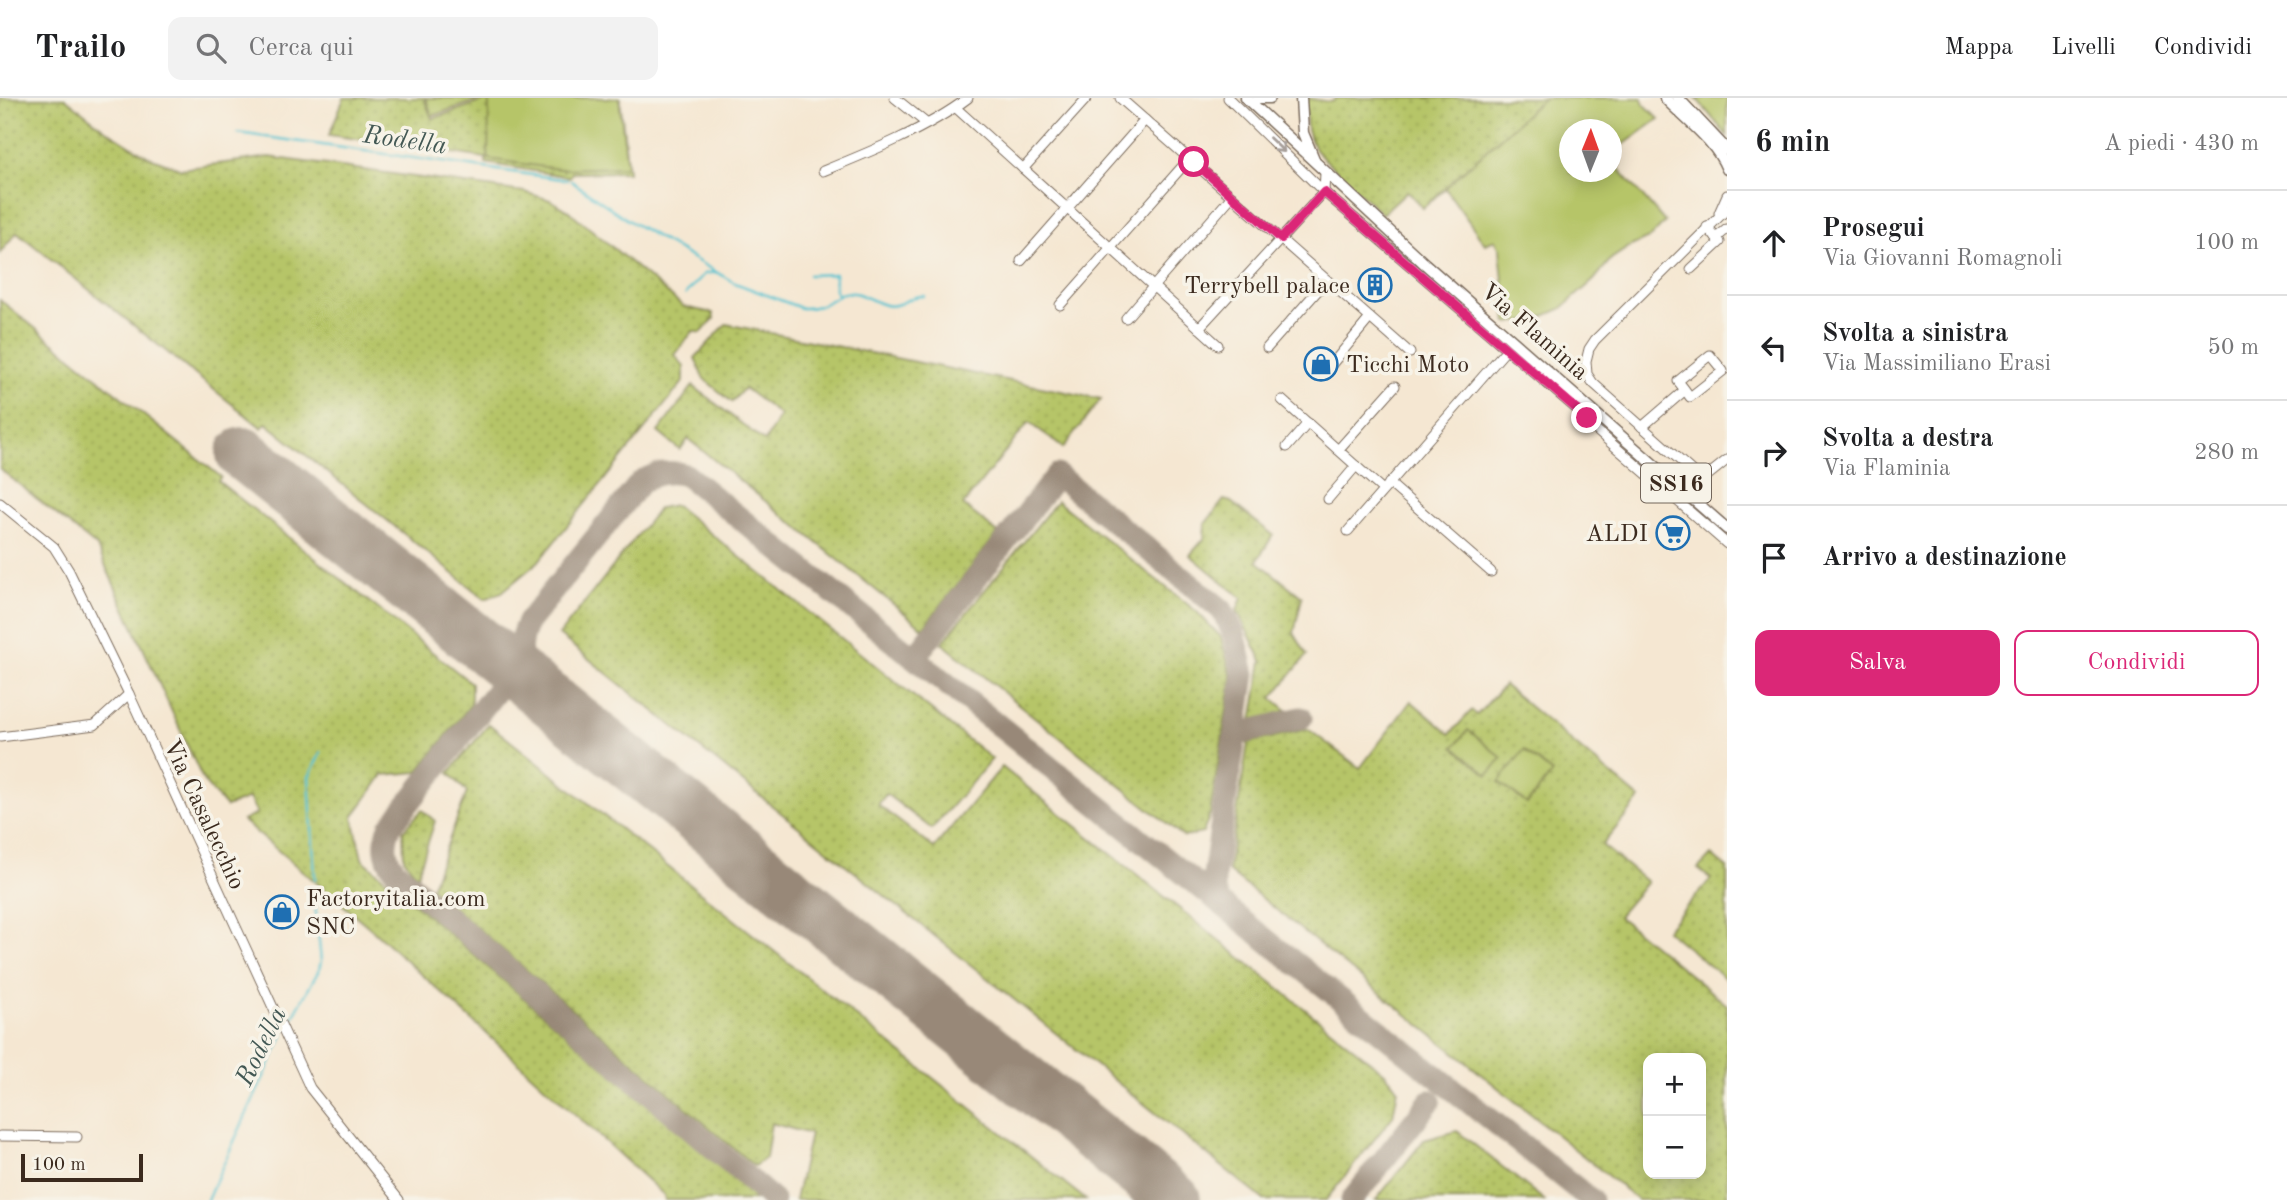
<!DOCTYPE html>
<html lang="it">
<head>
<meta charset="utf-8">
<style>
	:root { --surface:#fff; --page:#f2f2f2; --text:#202124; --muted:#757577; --line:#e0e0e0; --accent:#db2777 }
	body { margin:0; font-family:"Old Standard TT",serif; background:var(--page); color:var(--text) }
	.controls { position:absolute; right:21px; bottom:21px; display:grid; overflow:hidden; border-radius:14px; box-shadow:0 4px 18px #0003 }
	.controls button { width:63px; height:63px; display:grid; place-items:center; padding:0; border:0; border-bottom:2px solid var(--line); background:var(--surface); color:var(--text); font:35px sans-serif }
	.compass { position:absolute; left:1559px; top:21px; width:63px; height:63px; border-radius:50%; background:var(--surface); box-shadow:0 4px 18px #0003; rotate:1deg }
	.scale { position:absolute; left:21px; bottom:18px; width:122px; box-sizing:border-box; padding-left:7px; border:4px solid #3b2a1e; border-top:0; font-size:19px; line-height:24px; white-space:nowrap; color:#3b2a1e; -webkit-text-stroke:5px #f7f3e8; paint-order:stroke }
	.stop { position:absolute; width:21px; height:21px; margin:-16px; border:5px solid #db2777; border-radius:50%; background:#fff }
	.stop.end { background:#db2777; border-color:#fff; box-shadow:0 2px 7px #0008 }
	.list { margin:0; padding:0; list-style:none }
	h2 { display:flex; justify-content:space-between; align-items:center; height:91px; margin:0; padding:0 28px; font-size:30px }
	h2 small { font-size:23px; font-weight:400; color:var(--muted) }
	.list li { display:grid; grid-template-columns:46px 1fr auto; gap:21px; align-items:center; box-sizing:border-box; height:105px; padding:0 28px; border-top:2px solid var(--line) }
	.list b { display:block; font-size:26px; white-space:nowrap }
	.list p { margin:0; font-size:23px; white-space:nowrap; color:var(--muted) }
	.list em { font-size:23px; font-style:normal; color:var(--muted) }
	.actions { display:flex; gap:14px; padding:21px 28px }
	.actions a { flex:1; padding:16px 0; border:2px solid var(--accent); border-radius:14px; text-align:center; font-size:24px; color:var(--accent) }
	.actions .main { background:var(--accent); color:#fff }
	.icon { flex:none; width:38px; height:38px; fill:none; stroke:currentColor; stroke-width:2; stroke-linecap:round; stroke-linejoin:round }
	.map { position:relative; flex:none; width:1727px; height:1102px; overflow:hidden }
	header { display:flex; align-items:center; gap:42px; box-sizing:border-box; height:98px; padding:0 35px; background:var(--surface); border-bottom:2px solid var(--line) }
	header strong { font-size:33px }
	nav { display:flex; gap:38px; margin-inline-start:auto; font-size:24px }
	.search { width:490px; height:63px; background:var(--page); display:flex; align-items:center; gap:18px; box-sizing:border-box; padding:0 24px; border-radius:14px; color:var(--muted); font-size:26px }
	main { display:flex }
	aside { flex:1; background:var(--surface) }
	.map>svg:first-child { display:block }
</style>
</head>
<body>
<header>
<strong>Trailo</strong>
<div class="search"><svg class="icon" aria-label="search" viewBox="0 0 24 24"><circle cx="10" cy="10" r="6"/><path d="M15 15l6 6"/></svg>Cerca qui</div>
<nav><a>Mappa</a><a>Livelli</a><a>Condividi</a></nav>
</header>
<main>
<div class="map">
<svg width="1727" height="1102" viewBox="0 0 1727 1102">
	<defs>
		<pattern id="grass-dots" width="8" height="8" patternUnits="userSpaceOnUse" patternTransform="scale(1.75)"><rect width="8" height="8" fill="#b6c567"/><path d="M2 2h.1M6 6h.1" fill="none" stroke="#9da959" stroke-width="1.8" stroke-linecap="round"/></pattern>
	</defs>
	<rect width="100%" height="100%" fill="#f7f3e8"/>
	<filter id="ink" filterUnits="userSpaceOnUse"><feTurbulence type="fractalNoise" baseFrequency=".0143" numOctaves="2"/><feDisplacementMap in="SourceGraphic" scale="14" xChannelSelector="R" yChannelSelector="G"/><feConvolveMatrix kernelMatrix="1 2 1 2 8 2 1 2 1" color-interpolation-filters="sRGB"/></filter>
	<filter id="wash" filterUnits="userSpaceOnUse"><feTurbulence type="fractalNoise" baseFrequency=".00686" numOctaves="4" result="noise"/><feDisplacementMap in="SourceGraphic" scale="28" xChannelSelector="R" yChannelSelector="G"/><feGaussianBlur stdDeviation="1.57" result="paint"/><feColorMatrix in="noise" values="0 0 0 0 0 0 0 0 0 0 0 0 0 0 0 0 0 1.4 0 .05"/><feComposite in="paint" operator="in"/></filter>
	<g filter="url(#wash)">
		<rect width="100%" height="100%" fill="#f5e7d2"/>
		<g fill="url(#grass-dots)" stroke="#787842" stroke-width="2" fill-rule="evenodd">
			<path d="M0,0H65L103,30L147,58L181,71L269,59L524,94L550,102L569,113L684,209L713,215L714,221L701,235L693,233L675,257L684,269V283L538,464L502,494L485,501L266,325L262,330L17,134L0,155Z"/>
			<path d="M344,0H424L432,21L492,0H620L628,74L572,75L570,79L486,65V60L329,37Z"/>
			<path d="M1305,0L1331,4L1337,0H1544L1423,110L1407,93L1382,116L1315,52L1307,32Z"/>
			<path d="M0,202L221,379L218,383L471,585V606L418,674L383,677L353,719L362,761L759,1102H665L664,1097L375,834L243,723L257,715L249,700L226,709L204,684L97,449L0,371Z"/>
			<path d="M726,226L1101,301L1063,350L1029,324L963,407L998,435L923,530L688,341L680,352L658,334L693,288L765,344L780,317L744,290L732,304L703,280L695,260Z"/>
			<path d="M1224,402L1231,404L1273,437L1257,463L1302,499L1294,535L1307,557L1272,600L1289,614L1252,623L1262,563L1237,512L1242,500L1190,457L1204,441L1205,426Z"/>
			<path d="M1057,403L1196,513L1221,539L1232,580L1210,716L1203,735L1184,739L942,545Z"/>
			<path d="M675,407L992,661L932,731L886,696L878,707L934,750L1002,669L1385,975L1398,991L1393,1018L1326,1102H1264L559,537L659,410Z"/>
			<path d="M1504,587L1640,701L1602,747L1647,784L1618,818L1727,907V1102H1638L1228,773L1248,645L1308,631L1360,670L1411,603L1450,636L1471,613L1477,617ZM1648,960H1701V1076H1648Z"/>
			<path d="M489,626L1086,1102H795L810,1036L771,1025L766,1060L754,1068L431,790L467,694L449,675Z"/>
			<path d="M422,712L435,723L417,778L404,761L403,733Z"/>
			<path d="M1711,757L1727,770V882L1666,832L1711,781L1698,771Z"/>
			<path d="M1457,1033L1544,1102H1376L1424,1042Z"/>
		</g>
		<g fill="#b6c567" stroke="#787842" stroke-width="2" fill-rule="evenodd">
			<path d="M426,0H484L432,18Z"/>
			<path d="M493,0H619L627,69L559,71L488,61L489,1Z"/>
			<path d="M1544,0H1642L1644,6L1659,21L1623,47L1619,71L1665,124L1651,139L1629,149L1611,161L1594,182L1561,211L1535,222L1507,225L1500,151L1495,142L1485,146L1445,90ZM1570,32H1612V74H1570Z"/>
			<path d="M1696,0H1727V38Z"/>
			<path d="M1468,632L1502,660L1488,677L1454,649Z"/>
			<path d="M1524,652L1552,675L1527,706L1499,684Z"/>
		</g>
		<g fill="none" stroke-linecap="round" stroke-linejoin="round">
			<g stroke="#57c3d1" stroke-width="2.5">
				<path d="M238,35L567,82"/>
				<path d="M571,83L628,122L716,174"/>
				<path d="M809,177L835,176V192L838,198"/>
				<path d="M686,196L704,176L716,174L735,185L801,210C817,211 826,205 839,197"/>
				<path d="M840,196C857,190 869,203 885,207C899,211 909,197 924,198"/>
				<path d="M315,781L309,679L321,654"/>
				<path d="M286,931L319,872L321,863L315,805"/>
				<path d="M207,1102L283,937"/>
			</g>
			<g stroke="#988878" stroke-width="23">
				<path d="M921,551L1057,377L1222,512L1234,536L1244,576L1214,778V792L1219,804"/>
				<path d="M534,589L516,581L501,587L390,729C382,747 385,764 400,777L773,1102"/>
				<path d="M540,594C522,571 513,551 528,524L640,385C654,375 669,372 686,377L1591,1102"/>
				<path d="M1235,637L1301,620"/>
				<path d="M1352,1102L1430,1003"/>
			</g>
			<path stroke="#988878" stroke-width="54" d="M243,356L1174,1102"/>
		</g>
	</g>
	<g filter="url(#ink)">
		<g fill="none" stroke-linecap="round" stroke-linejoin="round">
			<defs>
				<g id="minor">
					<path d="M895,0L926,25"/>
					<path d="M1120,0L1410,255"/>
					<path d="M1228,0L1324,94L1587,320L1596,332L1727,446"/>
					<path d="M956,10L1218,247"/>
					<path d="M1023,71L1087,0"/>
					<path d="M823,73C870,54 927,31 968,0"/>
					<path d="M1727,111L1595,242L1589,251L1586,263L1587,276L1593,285L1702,382L1727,362"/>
					<path d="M1719,115L1727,97"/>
					<path d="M1707,129L1716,140L1727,131"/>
					<path d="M1021,163L1145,22"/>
					<path d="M1691,171L1720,144L1716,140"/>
					<path d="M1060,207L1189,61"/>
					<path d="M1126,220L1232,98"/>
					<path d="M1199,230L1324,94L1325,75"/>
					<path d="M1267,250L1327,182"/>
					<path d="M1332,266L1370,220"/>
					<path d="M1282,302L1383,392"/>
					<path d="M1642,329L1685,292L1678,283L1710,257L1723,273L1690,299L1685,292"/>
					<path d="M1287,349L1308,325"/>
					<path d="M1338,352L1395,288"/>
					<path d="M1389,385L1491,474"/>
					<path d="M1328,401L1356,368"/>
					<path d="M0,405L54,449L69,473L129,596L310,990L399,1102"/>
					<path d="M1348,433L1506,252"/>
					<path d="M0,639L95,627L129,596"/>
					<path d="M0,1038L77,1039"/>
				</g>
				<g id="major">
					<path d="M1246,0L1425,166L1727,431"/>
					<path d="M1258,0H1270"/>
					<path d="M1301,0L1303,35L1314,61"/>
					<path d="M1665,0C1686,22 1715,42 1727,71"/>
					<path d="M1678,0L1727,52"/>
				</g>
			</defs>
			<use href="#minor" stroke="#7c6c5d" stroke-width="11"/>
			<use href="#major" stroke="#7c6c5d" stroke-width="13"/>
			<use href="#minor" stroke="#fff" stroke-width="9"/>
			<use href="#major" stroke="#fff" stroke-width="10"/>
		</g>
		<defs><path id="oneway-shaft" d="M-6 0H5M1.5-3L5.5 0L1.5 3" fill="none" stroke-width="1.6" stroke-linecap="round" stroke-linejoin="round" transform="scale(1.75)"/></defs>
		<use stroke="#a79f9a" href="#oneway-shaft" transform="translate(1277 47) rotate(44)"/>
	</g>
	<g fill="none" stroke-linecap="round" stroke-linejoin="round" filter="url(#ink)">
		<path stroke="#db2777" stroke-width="9" d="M1194,64L1281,141L1324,94L1587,320"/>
	</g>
	<defs>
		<symbol id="building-ring" viewBox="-11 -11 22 22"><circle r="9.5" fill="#f7f3e8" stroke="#1f6fb2" stroke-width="1.5"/><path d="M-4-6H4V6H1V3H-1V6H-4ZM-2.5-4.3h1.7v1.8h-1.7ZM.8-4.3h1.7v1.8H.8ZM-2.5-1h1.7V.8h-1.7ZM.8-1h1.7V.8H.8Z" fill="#1f6fb2"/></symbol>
		<symbol id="shop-ring" viewBox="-11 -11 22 22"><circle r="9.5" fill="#f7f3e8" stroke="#1f6fb2" stroke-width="1.5"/><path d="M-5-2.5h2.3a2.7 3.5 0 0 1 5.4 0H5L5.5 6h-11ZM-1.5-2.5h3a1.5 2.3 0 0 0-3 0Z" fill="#1f6fb2"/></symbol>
		<symbol id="supermarket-ring" viewBox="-11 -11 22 22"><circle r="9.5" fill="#f7f3e8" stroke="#1f6fb2" stroke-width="1.5"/><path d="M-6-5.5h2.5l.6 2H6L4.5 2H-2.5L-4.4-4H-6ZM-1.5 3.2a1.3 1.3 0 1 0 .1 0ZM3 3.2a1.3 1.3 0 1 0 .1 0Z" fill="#1f6fb2"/></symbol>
	</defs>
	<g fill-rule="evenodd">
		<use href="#building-ring" x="1356" y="168" width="38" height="38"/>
		<use href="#shop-ring" x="1302" y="247" width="38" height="38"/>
		<use href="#supermarket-ring" x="1654" y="416" width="38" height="38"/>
		<use href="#shop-ring" x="263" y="795" width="38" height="38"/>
	</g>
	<g text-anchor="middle" stroke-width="7" stroke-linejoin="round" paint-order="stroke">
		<rect fill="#f7f3e8" stroke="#73665b" stroke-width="2" x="1641" y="365.5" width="70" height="39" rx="5"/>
		<g font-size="23" font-weight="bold" fill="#3b2a1e">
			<text x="1676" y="393">SS16</text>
		</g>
		<g font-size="24" fill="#3b2a1e" stroke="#f7f3e8" text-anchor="end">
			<text x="1350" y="195">Terrybell palace</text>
			<text x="1346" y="274" text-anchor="start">Ticchi Moto</text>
			<text x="1648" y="443">ALDI</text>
			<text x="306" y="808" text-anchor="start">Factoryitalia.com<tspan x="306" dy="28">SNC</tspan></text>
		</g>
		<g font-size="24" fill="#3b2a1e" stroke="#f7f3e8">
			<text transform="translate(1535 233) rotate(41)" y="8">Via Flaminia</text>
			<text transform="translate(205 716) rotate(65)" y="8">Via Casalecchio</text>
		</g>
		<g font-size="26" font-style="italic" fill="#435854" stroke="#f7f3e8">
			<text transform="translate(405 41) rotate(8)" y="9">Rodella</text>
			<text transform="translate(260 948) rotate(-64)" y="9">Rodella</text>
		</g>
	</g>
</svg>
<div class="controls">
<button>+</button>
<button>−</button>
</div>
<svg class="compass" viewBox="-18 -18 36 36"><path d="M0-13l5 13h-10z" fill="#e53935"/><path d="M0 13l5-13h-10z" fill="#757577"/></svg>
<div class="scale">100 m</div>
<div class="stop" style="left:1194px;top:64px"></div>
<div class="stop end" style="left:1587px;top:320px"></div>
</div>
<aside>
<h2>6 min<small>A piedi · 430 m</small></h2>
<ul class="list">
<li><svg class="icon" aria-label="ahead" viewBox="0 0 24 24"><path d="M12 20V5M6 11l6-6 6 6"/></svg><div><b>Prosegui</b><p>Via Giovanni Romagnoli</p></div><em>100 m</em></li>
<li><svg class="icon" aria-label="left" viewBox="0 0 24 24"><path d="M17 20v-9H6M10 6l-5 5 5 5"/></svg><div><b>Svolta a sinistra</b><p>Via Massimiliano Erasi</p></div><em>50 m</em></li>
<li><svg class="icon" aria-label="right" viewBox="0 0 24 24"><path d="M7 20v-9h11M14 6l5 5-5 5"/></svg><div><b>Svolta a destra</b><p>Via Flaminia</p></div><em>280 m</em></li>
<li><svg class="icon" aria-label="arrive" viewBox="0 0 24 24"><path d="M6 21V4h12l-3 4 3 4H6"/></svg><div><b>Arrivo a destinazione</b></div></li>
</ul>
<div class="actions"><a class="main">Salva</a><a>Condividi</a></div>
</aside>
</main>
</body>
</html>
